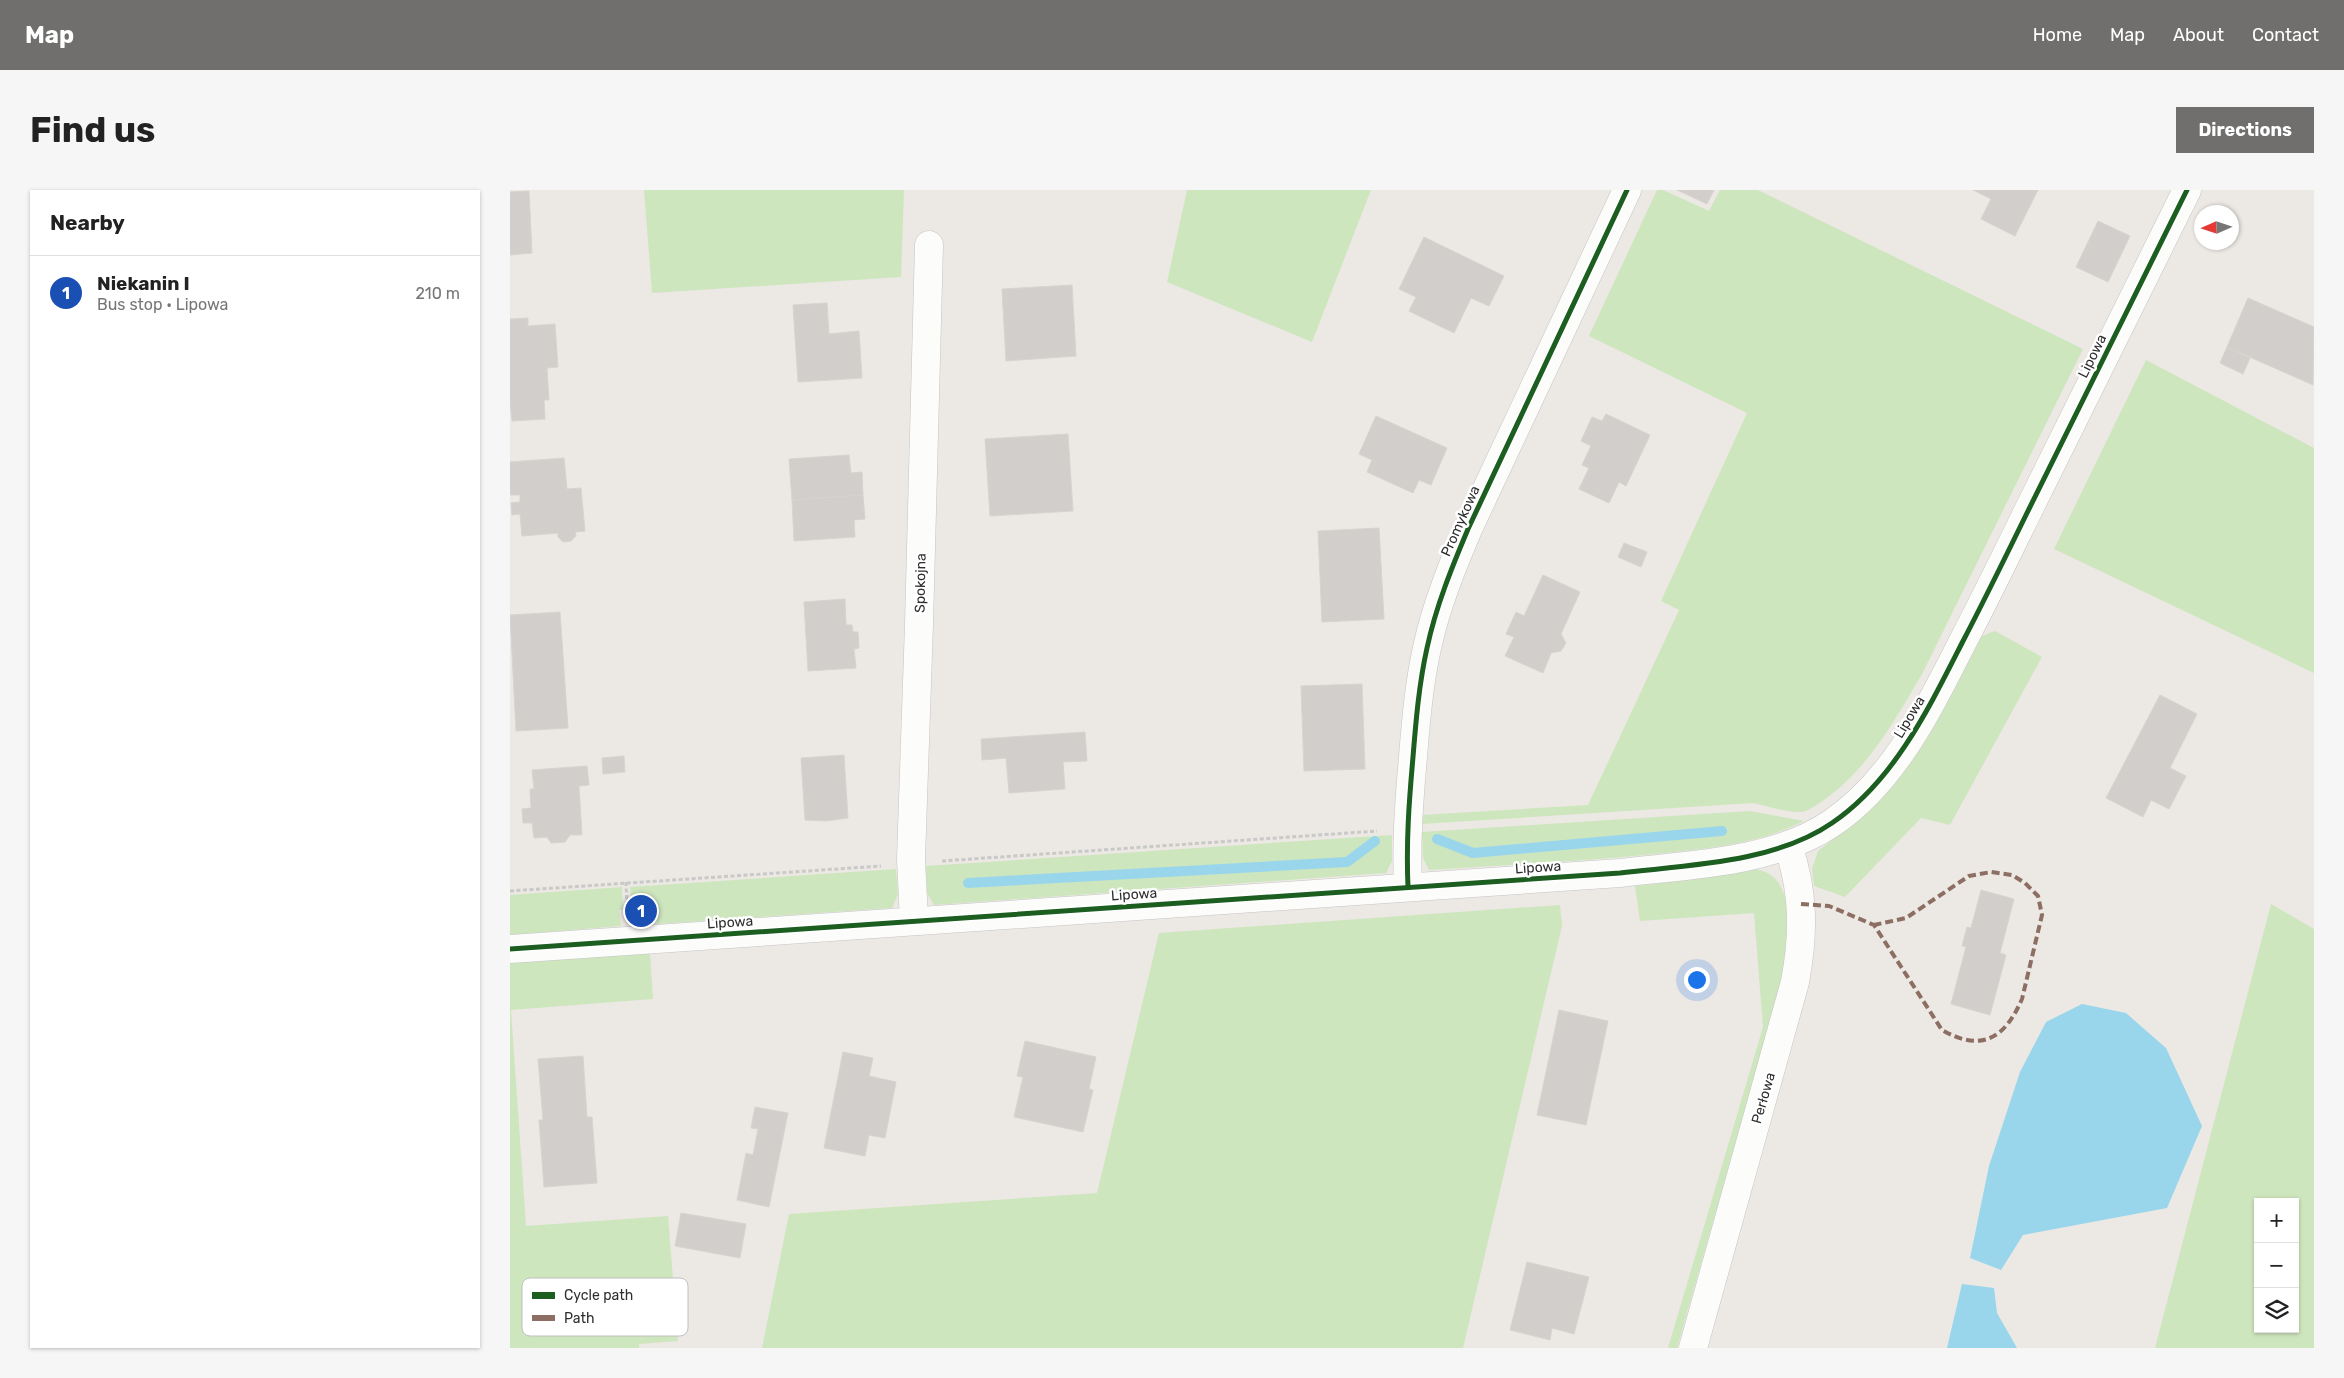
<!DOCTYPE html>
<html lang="en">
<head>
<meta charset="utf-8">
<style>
	:root { --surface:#fff; --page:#f6f6f6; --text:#222; --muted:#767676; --line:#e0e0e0; --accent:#706f6e }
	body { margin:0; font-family:Rubik,sans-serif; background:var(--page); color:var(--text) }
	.controls { position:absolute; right:15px; bottom:15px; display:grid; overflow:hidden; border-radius:0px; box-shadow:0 1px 4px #0004 }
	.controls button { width:45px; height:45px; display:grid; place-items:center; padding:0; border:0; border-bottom:1px solid var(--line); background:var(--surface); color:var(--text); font:25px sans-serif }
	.compass { position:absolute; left:1684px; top:15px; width:45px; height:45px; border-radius:50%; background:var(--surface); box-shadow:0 1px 4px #0004; rotate:267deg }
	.you { position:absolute; left:1186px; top:789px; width:18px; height:18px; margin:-12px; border:4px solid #fff; border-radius:50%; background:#1a73e8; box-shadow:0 0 0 8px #1a73e833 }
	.badge { display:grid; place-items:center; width:32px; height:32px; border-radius:50%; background:var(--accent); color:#fff; font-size:16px; font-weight:700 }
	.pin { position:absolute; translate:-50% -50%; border:2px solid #fff; box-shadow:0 1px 5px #0006 }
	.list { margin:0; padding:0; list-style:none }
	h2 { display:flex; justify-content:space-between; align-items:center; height:65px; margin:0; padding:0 20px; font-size:21px }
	h2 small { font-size:16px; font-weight:400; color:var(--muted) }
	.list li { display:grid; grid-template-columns:32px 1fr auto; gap:15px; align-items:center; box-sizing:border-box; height:75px; padding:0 20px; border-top:1px solid var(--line) }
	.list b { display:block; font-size:19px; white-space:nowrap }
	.list p { margin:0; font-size:16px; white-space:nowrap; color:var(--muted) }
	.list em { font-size:16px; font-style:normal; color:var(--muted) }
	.icon { flex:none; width:28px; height:28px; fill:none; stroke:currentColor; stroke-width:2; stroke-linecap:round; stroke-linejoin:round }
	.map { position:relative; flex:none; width:1804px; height:1158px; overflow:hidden; border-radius:0px }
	header { display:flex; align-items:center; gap:30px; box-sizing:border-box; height:70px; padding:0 25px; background:var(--accent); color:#fff }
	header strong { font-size:24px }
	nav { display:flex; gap:28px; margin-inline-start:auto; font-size:18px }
	.intro { display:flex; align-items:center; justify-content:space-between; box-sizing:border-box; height:120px; padding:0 30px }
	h1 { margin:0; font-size:35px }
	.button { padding:12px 22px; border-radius:0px; background:var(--accent); color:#fff; font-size:18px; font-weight:700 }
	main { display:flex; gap:30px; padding:0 30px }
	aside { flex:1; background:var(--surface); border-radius:0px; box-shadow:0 1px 4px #0004 }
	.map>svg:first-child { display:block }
</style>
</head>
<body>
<header>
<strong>Map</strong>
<nav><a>Home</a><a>Map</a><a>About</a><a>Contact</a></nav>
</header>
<div class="intro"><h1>Find us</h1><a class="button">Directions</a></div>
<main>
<aside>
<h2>Nearby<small></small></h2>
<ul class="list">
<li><span class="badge" style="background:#1a4fb4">1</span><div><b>Niekanin I</b><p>Bus stop · Lipowa</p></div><em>210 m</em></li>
</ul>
</aside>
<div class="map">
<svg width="1804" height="1158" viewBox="0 0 1804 1158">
	<rect width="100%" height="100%" fill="#ece8e4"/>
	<g fill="#cee6be" fill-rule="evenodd">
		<path d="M134,0H394L391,87L142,103Z"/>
		<path d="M677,0H861L802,152L657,92Z"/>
		<path d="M1147,0H1153L1199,21L1210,0H1248L1573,159L1412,484C1385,530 1358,579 1314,610C1308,614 1298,622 1290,622C1277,623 1255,615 1242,613L912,634V625L1078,615L1169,420L1151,411L1237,223L1079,146Z"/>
		<path d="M1636,170L1804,258V483L1544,359Z"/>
		<path d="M1485,441L1532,467L1440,635L1411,628L1335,707L1304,696L1302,679L1308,661L1344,633L1383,596L1401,572L1444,500L1472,446Z"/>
		<path d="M1240,621L1294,631C1245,656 1189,659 1135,665C1063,672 991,675 919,680L913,668L912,642Z"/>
		<path d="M882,645V671L876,683L424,715L417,703L416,676Z"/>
		<path d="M386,679L388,704L382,718L147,734L146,717L122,719L120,697Z"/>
		<path d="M1243,679C1292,683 1277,758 1272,790L1167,1158H1158L1253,837L1244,723L1130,731L1125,696L1193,688Z"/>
		<path d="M112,697L113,720H109L111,736L0,745V705Z"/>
		<path d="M1761,714L1804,739V1158H1645ZM1748,1012H1785V1139H1748Z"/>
		<path d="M1050,715L1052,736L953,1158H252L279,1024L587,1003L649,743Z"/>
		<path d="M140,763L143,809L1,820L16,1036L158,1026L168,1151L129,1154V1158H0V773Z"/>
	</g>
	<g fill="#99d6ec">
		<path d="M1572,814L1616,823L1656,858L1692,936L1657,1018L1513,1045L1491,1080L1460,1068L1479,976L1510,882L1536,832Z"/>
		<path d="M1452,1094L1484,1098L1487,1123L1507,1158H1437Z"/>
	</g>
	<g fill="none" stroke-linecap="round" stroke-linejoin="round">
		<g stroke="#99d6ec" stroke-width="10">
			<path d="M927,649L963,663L1212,641"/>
			<path d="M458,693L837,672L865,651"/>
		</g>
	</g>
	<g fill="#d1cecb" stroke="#d7d4d0">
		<path d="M1167,0H1204L1197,14Z"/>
		<path d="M1463,0H1528L1505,46L1471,29L1481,9Z"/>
		<path d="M19,1L22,63L0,65V2Z"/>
		<path d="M1588,31L1620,46L1598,92L1566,77Z"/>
		<path d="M914,47L994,86L979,116L961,108L944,143L899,121L906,107L889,99Z"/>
		<path d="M562,95L566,166L496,171L492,99Z"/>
		<path d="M1738,108L1804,137L1803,195L1717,157Z"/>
		<path d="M317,113L319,144L349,141L352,188L288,192L283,115Z"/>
		<path d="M18,128V136L45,134L48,177L37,178L39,210H34L35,229L2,231L0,212V129Z"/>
		<path d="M1717,157L1740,168L1733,184L1710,173Z"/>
		<path d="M1096,224L1140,245L1116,296L1109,292L1099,313L1069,299L1079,278L1072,275L1081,256L1071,251L1082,227L1092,231Z"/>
		<path d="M866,226L937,258L921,295L909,290L903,303L857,282L862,270L849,264Z"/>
		<path d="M558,244L563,321L480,326L475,249Z"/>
		<path d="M339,265L341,283L352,282L353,305L282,310L279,269Z"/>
		<path d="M54,268L57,299L71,298L75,341L65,342L66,346L61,351L53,352L48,347V343L12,346L10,324L2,325L1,313L10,312V305H0V272Z"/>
		<path d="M353,305L355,329L344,330L345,347L284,351L282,310Z"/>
		<path d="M869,338L874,429L812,432L808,341Z"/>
		<path d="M1114,353L1137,362L1131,377L1108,367Z"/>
		<path d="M1033,385L1070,402L1051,444L1056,453L1051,461L1041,463L1033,483L995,466L1004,447L996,444L1006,422L1014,426Z"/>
		<path d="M335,409L336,435H342L343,442H348L349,458L344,459L346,478L298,481L294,412Z"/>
		<path d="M50,422L58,538L6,541L0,425Z"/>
		<path d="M852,494L855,579L794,581L791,496Z"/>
		<path d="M1650,505L1687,524L1660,578L1676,586L1659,619L1641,610L1633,627L1596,608Z"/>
		<path d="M575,542L577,571L553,572L555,599L499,603L496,568L472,570L471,549Z"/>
		<path d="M334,565L338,628L316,631L295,630L291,568Z"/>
		<path d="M114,566L115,582L93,584L92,568Z"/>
		<path d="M77,576L79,595L69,596L72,645H60L55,652L41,653L37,647L24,648L22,633H13L12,619L21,618L20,599H24L22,580Z"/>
		<path d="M1471,700L1504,709L1490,763L1496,765L1480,825L1441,814L1456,757L1452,756L1457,737L1461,738Z"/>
		<path d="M1049,820L1098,831L1076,935L1027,925Z"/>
		<path d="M515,851L586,867L579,899L583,900L573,942L504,927L513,887L507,886Z"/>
		<path d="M333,862L363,868L359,886L386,892L375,948L359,945L355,966L314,958Z"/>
		<path d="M73,866L77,927H82L87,993L34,997L29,930H33L28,869Z"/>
		<path d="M245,917L278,923L259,1017L227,1010L236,963L243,965L248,939L241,938Z"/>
		<path d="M171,1023L236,1034L230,1068L165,1056Z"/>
		<path d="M1017,1072L1079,1087L1064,1144L1042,1138L1040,1150L1000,1140Z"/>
	</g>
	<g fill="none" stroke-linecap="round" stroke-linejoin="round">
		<defs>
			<g id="minor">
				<path d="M898,697C896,652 899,612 903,567C906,530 909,494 917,458C926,416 942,377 958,339L1117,0"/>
				<path d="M404,730L401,669L409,434L419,55"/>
				<path d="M1183,1158L1285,792C1294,744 1294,702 1278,655"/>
			</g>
			<path id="tertiary" d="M0,759L1110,683C1178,675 1264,673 1322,633C1384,591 1419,518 1452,453C1474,411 1495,368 1516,325C1570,217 1623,108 1677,0"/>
		</defs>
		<use href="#minor" stroke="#c5c4c5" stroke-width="29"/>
		<use href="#tertiary" stroke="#c5c4c5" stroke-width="29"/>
		<g stroke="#c9c9c8" stroke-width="3" stroke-dasharray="4 2.5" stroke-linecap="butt">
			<path d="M432,671L867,641"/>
			<path d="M116,692L117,719"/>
			<path d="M0,701L371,676"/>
		</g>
		<use href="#minor" stroke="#fcfcfb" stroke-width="28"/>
		<use href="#tertiary" stroke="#fcfcfb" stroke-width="28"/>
		<path stroke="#8d6e63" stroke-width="4" stroke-dasharray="8 4" stroke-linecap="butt" d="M1291,714L1319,716L1364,735L1432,840C1472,863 1495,848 1512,809L1532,725L1528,706L1515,693L1502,685L1481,682L1459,686L1396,728L1364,735"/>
		<defs>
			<g id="cycleway">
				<path d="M898,697C896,652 899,612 903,567C906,530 909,494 917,458C926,416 942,377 958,339L1117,0"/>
				<path d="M0,759L1110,683C1178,675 1264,673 1322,633C1384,591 1419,518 1452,453C1474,411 1495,368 1516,325C1570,217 1623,108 1677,0"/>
			</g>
		</defs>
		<use href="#cycleway" stroke="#fff" stroke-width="8"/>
		<use href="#cycleway" stroke="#1b5e20" stroke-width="5"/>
	</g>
	<g text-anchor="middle" stroke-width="5" stroke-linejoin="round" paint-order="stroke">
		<g font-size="14" fill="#2e2e2e" stroke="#fff">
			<text transform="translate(1582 166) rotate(-64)" y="5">Lipowa</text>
			<text transform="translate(950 331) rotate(-66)" y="5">Promykowa</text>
			<text transform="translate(410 393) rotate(-89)" y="5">Spokojna</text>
			<text transform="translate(1399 527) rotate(-59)" y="5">Lipowa</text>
			<text transform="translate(1028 677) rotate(-4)" y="5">Lipowa</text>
			<text transform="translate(624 704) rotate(-4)" y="5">Lipowa</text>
			<text transform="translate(220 732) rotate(-4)" y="5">Lipowa</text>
			<text transform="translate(1253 908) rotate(-74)" y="5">Perłowa</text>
		</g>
	</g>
	<rect x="12" y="1088" width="166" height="58" rx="8" fill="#fff" stroke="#c0c0c0" stroke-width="1"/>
	<rect x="22" y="1102" width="23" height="7" fill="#1b5e20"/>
	<rect x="22" y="1125" width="23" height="6" fill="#8d6e63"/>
	<g font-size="14" fill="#2e2e2e">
		<text x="54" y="1110">Cycle path</text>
		<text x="54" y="1133">Path</text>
	</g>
</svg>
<div class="controls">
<button>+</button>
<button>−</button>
<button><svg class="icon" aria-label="layers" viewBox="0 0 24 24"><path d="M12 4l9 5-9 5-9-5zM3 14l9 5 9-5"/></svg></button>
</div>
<svg class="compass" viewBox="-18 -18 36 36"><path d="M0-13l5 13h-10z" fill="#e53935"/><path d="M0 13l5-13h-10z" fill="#767676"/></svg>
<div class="you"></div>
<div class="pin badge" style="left:131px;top:721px;background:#1a4fb4">1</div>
</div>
</main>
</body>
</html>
